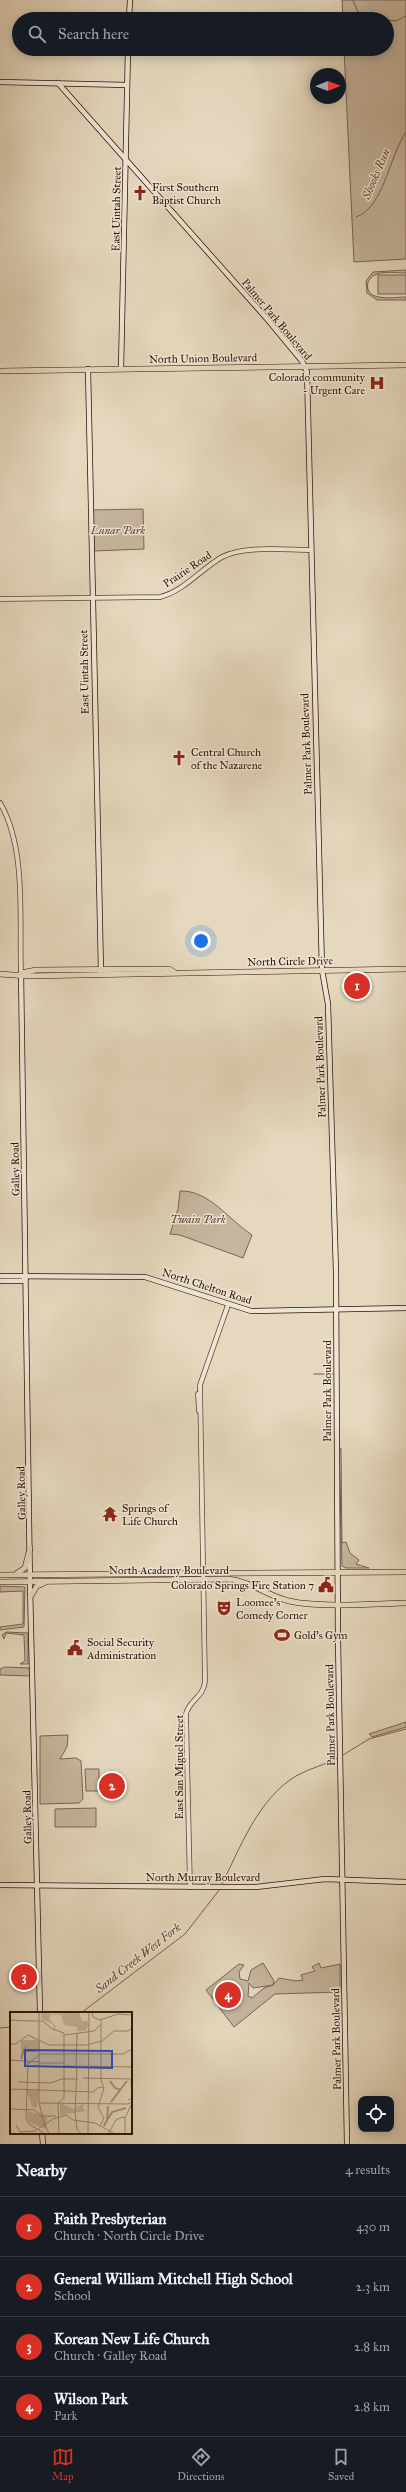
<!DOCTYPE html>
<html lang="en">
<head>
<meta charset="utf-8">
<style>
	:root { --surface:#171b24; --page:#242831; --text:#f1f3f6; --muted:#9ea1a6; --line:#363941; --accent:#d93025 }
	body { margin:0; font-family:"IM FELL Great Primer",serif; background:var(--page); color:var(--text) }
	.controls { position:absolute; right:12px; bottom:12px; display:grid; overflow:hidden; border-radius:8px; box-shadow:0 2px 10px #0003 }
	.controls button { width:36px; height:36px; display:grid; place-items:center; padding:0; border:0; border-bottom:1px solid var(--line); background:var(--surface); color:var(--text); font:20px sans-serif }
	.compass { position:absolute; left:310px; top:68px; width:36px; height:36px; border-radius:50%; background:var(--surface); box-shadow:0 2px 10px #0003; rotate:89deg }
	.you { position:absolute; left:201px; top:941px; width:14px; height:14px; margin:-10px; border:3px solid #fff; border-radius:50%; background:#1a73e8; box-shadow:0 0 0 6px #1a73e833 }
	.badge { display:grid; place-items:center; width:26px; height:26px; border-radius:50%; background:var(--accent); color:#fff; font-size:13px; font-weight:700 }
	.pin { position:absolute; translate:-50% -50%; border:2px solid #fff; box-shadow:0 1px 4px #0006 }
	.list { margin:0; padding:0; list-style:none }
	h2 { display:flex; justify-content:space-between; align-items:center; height:52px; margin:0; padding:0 16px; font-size:17px }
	h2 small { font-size:13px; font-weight:400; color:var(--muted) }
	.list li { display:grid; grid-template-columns:26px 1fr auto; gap:12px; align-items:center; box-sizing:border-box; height:60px; padding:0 16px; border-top:1px solid var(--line) }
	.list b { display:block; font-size:15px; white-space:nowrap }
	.list p { margin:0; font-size:13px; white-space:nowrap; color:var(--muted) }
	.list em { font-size:13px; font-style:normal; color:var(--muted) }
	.icon { flex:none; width:22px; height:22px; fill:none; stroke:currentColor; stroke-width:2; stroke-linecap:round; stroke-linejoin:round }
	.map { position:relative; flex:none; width:406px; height:2144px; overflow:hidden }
	.search { position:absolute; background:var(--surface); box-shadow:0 2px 10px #0003; left:12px; right:12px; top:12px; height:44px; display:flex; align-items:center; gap:10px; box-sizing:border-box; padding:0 14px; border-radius:22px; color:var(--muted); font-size:15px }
	.sheet { height:292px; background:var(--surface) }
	nav { display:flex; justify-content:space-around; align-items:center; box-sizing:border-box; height:56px; border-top:1px solid var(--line); background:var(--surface); font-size:11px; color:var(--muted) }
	nav a { display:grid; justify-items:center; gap:2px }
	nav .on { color:var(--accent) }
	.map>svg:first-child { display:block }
</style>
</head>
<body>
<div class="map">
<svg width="406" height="2144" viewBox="0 0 406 2144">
	<rect width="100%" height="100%" fill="#e5d8be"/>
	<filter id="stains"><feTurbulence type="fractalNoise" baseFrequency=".005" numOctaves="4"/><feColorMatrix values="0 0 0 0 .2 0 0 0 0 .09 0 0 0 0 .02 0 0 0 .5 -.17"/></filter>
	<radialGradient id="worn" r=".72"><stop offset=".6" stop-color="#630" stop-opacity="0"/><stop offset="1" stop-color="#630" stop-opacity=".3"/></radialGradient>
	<g fill="#c6b69f" stroke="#7a6452" fill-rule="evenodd">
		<path d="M342,0H406V259L354,262L344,49H387V19H343Z"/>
		<path d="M406,270V273C397,273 386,271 377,274C373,275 370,278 368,282C363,303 395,297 406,297V300H377L367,293L366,281L373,272Z"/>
		<rect x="378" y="275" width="28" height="19"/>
		<path d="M143,509L144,549L94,551L93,510Z"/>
		<path d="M180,1191C209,1190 229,1220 252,1235L243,1258L180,1235L170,1234L178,1209Z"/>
		<path d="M341,1448L342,1543L346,1542L350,1553L359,1560L356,1564L369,1568H346L342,1566L339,1449Z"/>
		<path d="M0,1586L25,1587L24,1627L0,1630V1627L23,1624V1591L0,1592Z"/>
		<path d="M6,1632L28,1633V1664H20L25,1661L24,1635L6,1633L4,1639L2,1635Z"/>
		<path d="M5,1667L29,1668L30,1676L0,1675V1669Z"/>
		<path d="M406,1722V1727L403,1728L372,1737L369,1734Z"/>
		<path d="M68,1735L67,1747L60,1759L76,1758L81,1761L83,1799L79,1803L40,1804V1736Z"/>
		<path d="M85,1769H99V1791H86Z"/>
		<path d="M96,1808V1827H55V1809Z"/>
		<path d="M263,1963L274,1981L273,1985L279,1978L296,1981L303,1980L301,1975L315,1971L312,1967L319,1963L321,1968L340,1964V1992L275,1994L234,2027L206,1990L239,1964L244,1965L239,1972L240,1979L248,1981L251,1970ZM249,1983L253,1988L273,1985L264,1988L252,1998L248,1996Z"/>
	</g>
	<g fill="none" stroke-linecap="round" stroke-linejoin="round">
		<g stroke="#77604e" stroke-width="1">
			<path d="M353,0L358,12L380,19"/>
			<path d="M387,20L396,21L406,16"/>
			<path d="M356,217C384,208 389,156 406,132"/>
			<path d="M314,1374H333"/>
			<path d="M343,1755L369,1739L406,1729"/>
			<path d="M221,1886C240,1848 258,1799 296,1776C310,1768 325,1765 338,1758"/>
			<path d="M81,2013L185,1934L220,1889"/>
			<path d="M0,2028L11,2027"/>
		</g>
		<defs>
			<g id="tertiary">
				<path d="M0,599L160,597C184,591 201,569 222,557C244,545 286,550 311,550"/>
				<path d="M0,803C27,848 19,922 21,973"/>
				<path d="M198,1394L199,1411"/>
				<path d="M190,1887L186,1714C189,1700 204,1697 205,1681L200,1385L228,1305"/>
			</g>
			<g id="secondary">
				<path d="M129,19L130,0"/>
				<path d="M0,82L127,85"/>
				<path d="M58,83L268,320L302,361L307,372L322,970L328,1004L336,1272L338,1640L347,2144"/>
				<path d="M88,369L101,971"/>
				<path d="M121,369L128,49"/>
				<path d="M21,973L30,1587L40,2013"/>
				<path d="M0,1276L145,1277L251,1311L406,1308"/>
				<path d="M0,1281H22L26,1278"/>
				<path d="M0,1885L227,1887H256L325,1879L406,1882"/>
				<path d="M42,2133L43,2144"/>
			</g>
			<g id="primary">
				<path d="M0,371L406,365"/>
				<path d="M21,973L36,970L169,969L174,972"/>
				<path d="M0,974L27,976L406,969"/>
			</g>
			<g id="trunk">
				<path d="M17,1573L25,1568L30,1548"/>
				<path d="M0,1575L406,1572"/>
				<path d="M0,1582L228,1579C251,1581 267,1596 289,1601C322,1608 371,1604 406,1603"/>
				<path d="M30,1597L37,1586L44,1583"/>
			</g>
		</defs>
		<use href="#tertiary" stroke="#5c4333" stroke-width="5.5"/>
		<use href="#secondary" stroke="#2f1105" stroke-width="6"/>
		<use href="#primary" stroke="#2f1105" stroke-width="6"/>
		<use href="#trunk" stroke="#2f1105" stroke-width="6"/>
		<use href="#tertiary" stroke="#eee6d5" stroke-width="4"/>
		<use href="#secondary" stroke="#eee6d5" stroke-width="4.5"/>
		<use href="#primary" stroke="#e5d8be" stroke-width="5"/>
		<use href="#trunk" stroke="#e5d8be" stroke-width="5"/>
	</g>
	<defs>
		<symbol id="church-bare" viewBox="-9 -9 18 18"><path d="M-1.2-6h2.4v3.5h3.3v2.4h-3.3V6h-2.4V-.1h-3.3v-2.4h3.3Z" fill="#8f2418" stroke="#eee6d5" stroke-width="2.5" paint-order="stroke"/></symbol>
		<symbol id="hospital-bare" viewBox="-9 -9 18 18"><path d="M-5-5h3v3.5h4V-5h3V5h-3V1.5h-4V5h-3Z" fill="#8f2418" stroke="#eee6d5" stroke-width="2.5" paint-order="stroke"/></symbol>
		<symbol id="temple-bare" viewBox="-9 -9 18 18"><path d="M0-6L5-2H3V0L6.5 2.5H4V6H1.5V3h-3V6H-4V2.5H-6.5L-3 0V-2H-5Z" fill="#8f2418" stroke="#eee6d5" stroke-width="2.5" paint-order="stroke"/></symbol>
		<symbol id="civic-bare" viewBox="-9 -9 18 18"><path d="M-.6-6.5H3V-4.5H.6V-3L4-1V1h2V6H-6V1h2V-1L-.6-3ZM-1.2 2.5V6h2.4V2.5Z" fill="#8f2418" stroke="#eee6d5" stroke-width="2.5" paint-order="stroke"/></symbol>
		<symbol id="theatre-bare" viewBox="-9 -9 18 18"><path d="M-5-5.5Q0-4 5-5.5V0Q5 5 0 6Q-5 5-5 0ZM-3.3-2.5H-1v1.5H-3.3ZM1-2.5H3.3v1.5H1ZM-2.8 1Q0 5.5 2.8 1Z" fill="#8f2418" stroke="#eee6d5" stroke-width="2.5" paint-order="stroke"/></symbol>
		<symbol id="stadium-bare" viewBox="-9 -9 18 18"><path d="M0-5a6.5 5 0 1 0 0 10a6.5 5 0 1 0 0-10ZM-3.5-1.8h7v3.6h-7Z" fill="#8f2418" stroke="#eee6d5" stroke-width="2.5" paint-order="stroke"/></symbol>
	</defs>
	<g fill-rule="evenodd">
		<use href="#church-bare" x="129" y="182" width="22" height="22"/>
		<use href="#hospital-bare" x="366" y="372" width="22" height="22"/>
		<use href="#church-bare" x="168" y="747" width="22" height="22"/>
		<use href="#temple-bare" x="99" y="1503" width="22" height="22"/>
		<use href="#civic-bare" x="315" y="1574" width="22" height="22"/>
		<use href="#theatre-bare" x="213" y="1597" width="22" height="22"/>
		<use href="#stadium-bare" x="271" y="1624" width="22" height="22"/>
		<use href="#civic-bare" x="64" y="1637" width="22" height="22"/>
	</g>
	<g text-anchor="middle" stroke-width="3" stroke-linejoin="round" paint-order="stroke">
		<g font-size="11" fill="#2f1105" stroke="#eee6d5" text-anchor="start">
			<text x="152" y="191">First Southern<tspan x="152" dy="13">Baptist Church</tspan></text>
			<text x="365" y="381" text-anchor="end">Colorado community<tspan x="365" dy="13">- Urgent Care</tspan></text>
			<text x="191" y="756">Central Church<tspan x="191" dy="13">of the Nazarene</tspan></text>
			<text x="122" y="1512">Springs of<tspan x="122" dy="13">Life Church</tspan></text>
			<text x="314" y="1589" text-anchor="end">Colorado Springs Fire Station 7</text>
			<text x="236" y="1606">Loomee's<tspan x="236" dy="13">Comedy Corner</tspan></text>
			<text x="294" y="1639">Gold's Gym</text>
			<text x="87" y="1646">Social Security<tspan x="87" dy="13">Administration</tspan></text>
		</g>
		<g font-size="11" fill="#2f1105" stroke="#eee6d5">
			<text transform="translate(116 209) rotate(-89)" y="4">East Uintah Street</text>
			<text transform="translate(277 319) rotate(50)" y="4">Palmer Park Boulevard</text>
			<text transform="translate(203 358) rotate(-1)" y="4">North Union Boulevard</text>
			<text transform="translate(187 569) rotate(-34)" y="4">Prairie Road</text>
			<text transform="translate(84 672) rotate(-91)" y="4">East Uintah Street</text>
			<text transform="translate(306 744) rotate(-92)" y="4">Palmer Park Boulevard</text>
			<text transform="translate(290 961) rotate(-1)" y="4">North Circle Drive</text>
			<text transform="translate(320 1067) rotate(-92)" y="4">Palmer Park Boulevard</text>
			<text transform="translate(15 1169) rotate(-91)" y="4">Galley Road</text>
			<text transform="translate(207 1286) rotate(18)" y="4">North Chelton Road</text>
			<text transform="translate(327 1391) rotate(-90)" y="4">Palmer Park Boulevard</text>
			<text transform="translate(21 1493) rotate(-91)" y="4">Galley Road</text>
			<text x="169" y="1574">North Academy Boulevard</text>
			<text transform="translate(330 1715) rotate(-91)" y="4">Palmer Park Boulevard</text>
			<text transform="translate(179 1767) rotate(-90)" y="4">East San Miguel Street</text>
			<text transform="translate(27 1817) rotate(-91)" y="4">Galley Road</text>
			<text x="203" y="1881">North Murray Boulevard</text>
			<text transform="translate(336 2039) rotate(-91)" y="4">Palmer Park Boulevard</text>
		</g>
		<g font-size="11" font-style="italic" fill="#5c4333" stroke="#eee6d5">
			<text x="118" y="534">Lunar Park</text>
			<text x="198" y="1223">Twain Park</text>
		</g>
		<g font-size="12" font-style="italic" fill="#5f4536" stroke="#eee6d5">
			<text transform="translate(376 174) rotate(-67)" y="4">Shooks Run</text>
			<text transform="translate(138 1958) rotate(-38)" y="4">Sand Creek West Fork</text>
		</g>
	</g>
	<g transform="translate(10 2012)">
		<rect width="122" height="122" fill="#e5d8be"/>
		<path d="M32,0L42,2L69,0L72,9H77L79,12L76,19H67V15L54,13L51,3H41L39,6L46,15L44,17L43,12L31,7ZM11,28H26L30,30V36L26,40H14L11,46ZM16,78H29L27,95L23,96ZM50,91L64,97L74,91L73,96L76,99L50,103ZM17,99L37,105L36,117L18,110Z" fill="#c6b69f"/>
		<path fill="none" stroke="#a7947f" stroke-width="2" d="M11,47L15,35M100,69L105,76L111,78M101,90L117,69M98,107L102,100L116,96M94,114L97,108L98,94"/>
		<path fill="none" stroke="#9c8874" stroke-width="1" d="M29,0V90L33,108L39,122M82,0L83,5L90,8L108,2L122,3M0,8L19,9M91,8V68L94,76M18,9H33L42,17L54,21V68M0,21V42M18,23L39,33H76L92,29L104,19H118L122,16M55,23L84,19L91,12M0,32H6L18,23M0,48L30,50M18,50L16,107L19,112L35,122M30,51H54M18,52L30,42H113L122,37M54,54L122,55M67,54L65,101L67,117L71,122M66,55L67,22M73,66L122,67M8,70L40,71L52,67H68M0,79L3,77L83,80L89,75L94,76M118,88L122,86L121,68M30,91L118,92L122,90M48,91L49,122M48,91L54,86V67M0,97L24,98L32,104H46M56,103L63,108L85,111L105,122M6,113L10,120L25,119L43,107L56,103M90,114L94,106L88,95L94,76M78,122L79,0M98,122L106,108L112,105L116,106M115,122V106L122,91"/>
		<path fill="#1d4ed8" fill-opacity="0.15" stroke="#1d4ed8" stroke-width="2" d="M15,38L102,39V56L15,54Z"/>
		<rect width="122" height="122" fill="none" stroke="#2f1105" stroke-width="2"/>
	</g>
	<rect width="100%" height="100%" filter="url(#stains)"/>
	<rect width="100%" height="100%" fill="url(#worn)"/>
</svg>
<div class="controls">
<button><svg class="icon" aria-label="locate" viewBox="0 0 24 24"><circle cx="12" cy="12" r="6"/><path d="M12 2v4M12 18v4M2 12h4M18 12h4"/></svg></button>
</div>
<svg class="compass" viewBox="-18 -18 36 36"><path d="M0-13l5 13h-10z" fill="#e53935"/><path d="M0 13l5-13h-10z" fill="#9ea1a6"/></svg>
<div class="you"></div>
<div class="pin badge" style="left:357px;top:986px">1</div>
<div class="pin badge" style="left:112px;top:1786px">2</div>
<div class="pin badge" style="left:24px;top:1977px">3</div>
<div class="pin badge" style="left:228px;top:1995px">4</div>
<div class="search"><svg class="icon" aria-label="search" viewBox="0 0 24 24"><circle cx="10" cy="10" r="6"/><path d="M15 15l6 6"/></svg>Search here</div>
</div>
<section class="sheet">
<h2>Nearby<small>4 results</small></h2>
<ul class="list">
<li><span class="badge">1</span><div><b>Faith Presbyterian</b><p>Church · North Circle Drive</p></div><em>430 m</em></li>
<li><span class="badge">2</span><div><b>General William Mitchell High School</b><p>School</p></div><em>2.3 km</em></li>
<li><span class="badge">3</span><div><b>Korean New Life Church</b><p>Church · Galley Road</p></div><em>2.8 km</em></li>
<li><span class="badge">4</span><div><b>Wilson Park</b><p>Park</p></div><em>2.8 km</em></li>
</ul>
</section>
<nav>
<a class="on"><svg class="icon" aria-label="map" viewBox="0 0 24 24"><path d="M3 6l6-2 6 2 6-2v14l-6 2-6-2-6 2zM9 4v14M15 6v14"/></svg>Map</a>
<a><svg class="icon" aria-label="directions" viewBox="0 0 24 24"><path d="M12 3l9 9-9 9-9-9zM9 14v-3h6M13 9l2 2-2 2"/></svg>Directions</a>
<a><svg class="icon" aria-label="saved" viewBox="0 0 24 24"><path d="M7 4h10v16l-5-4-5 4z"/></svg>Saved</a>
</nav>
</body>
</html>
